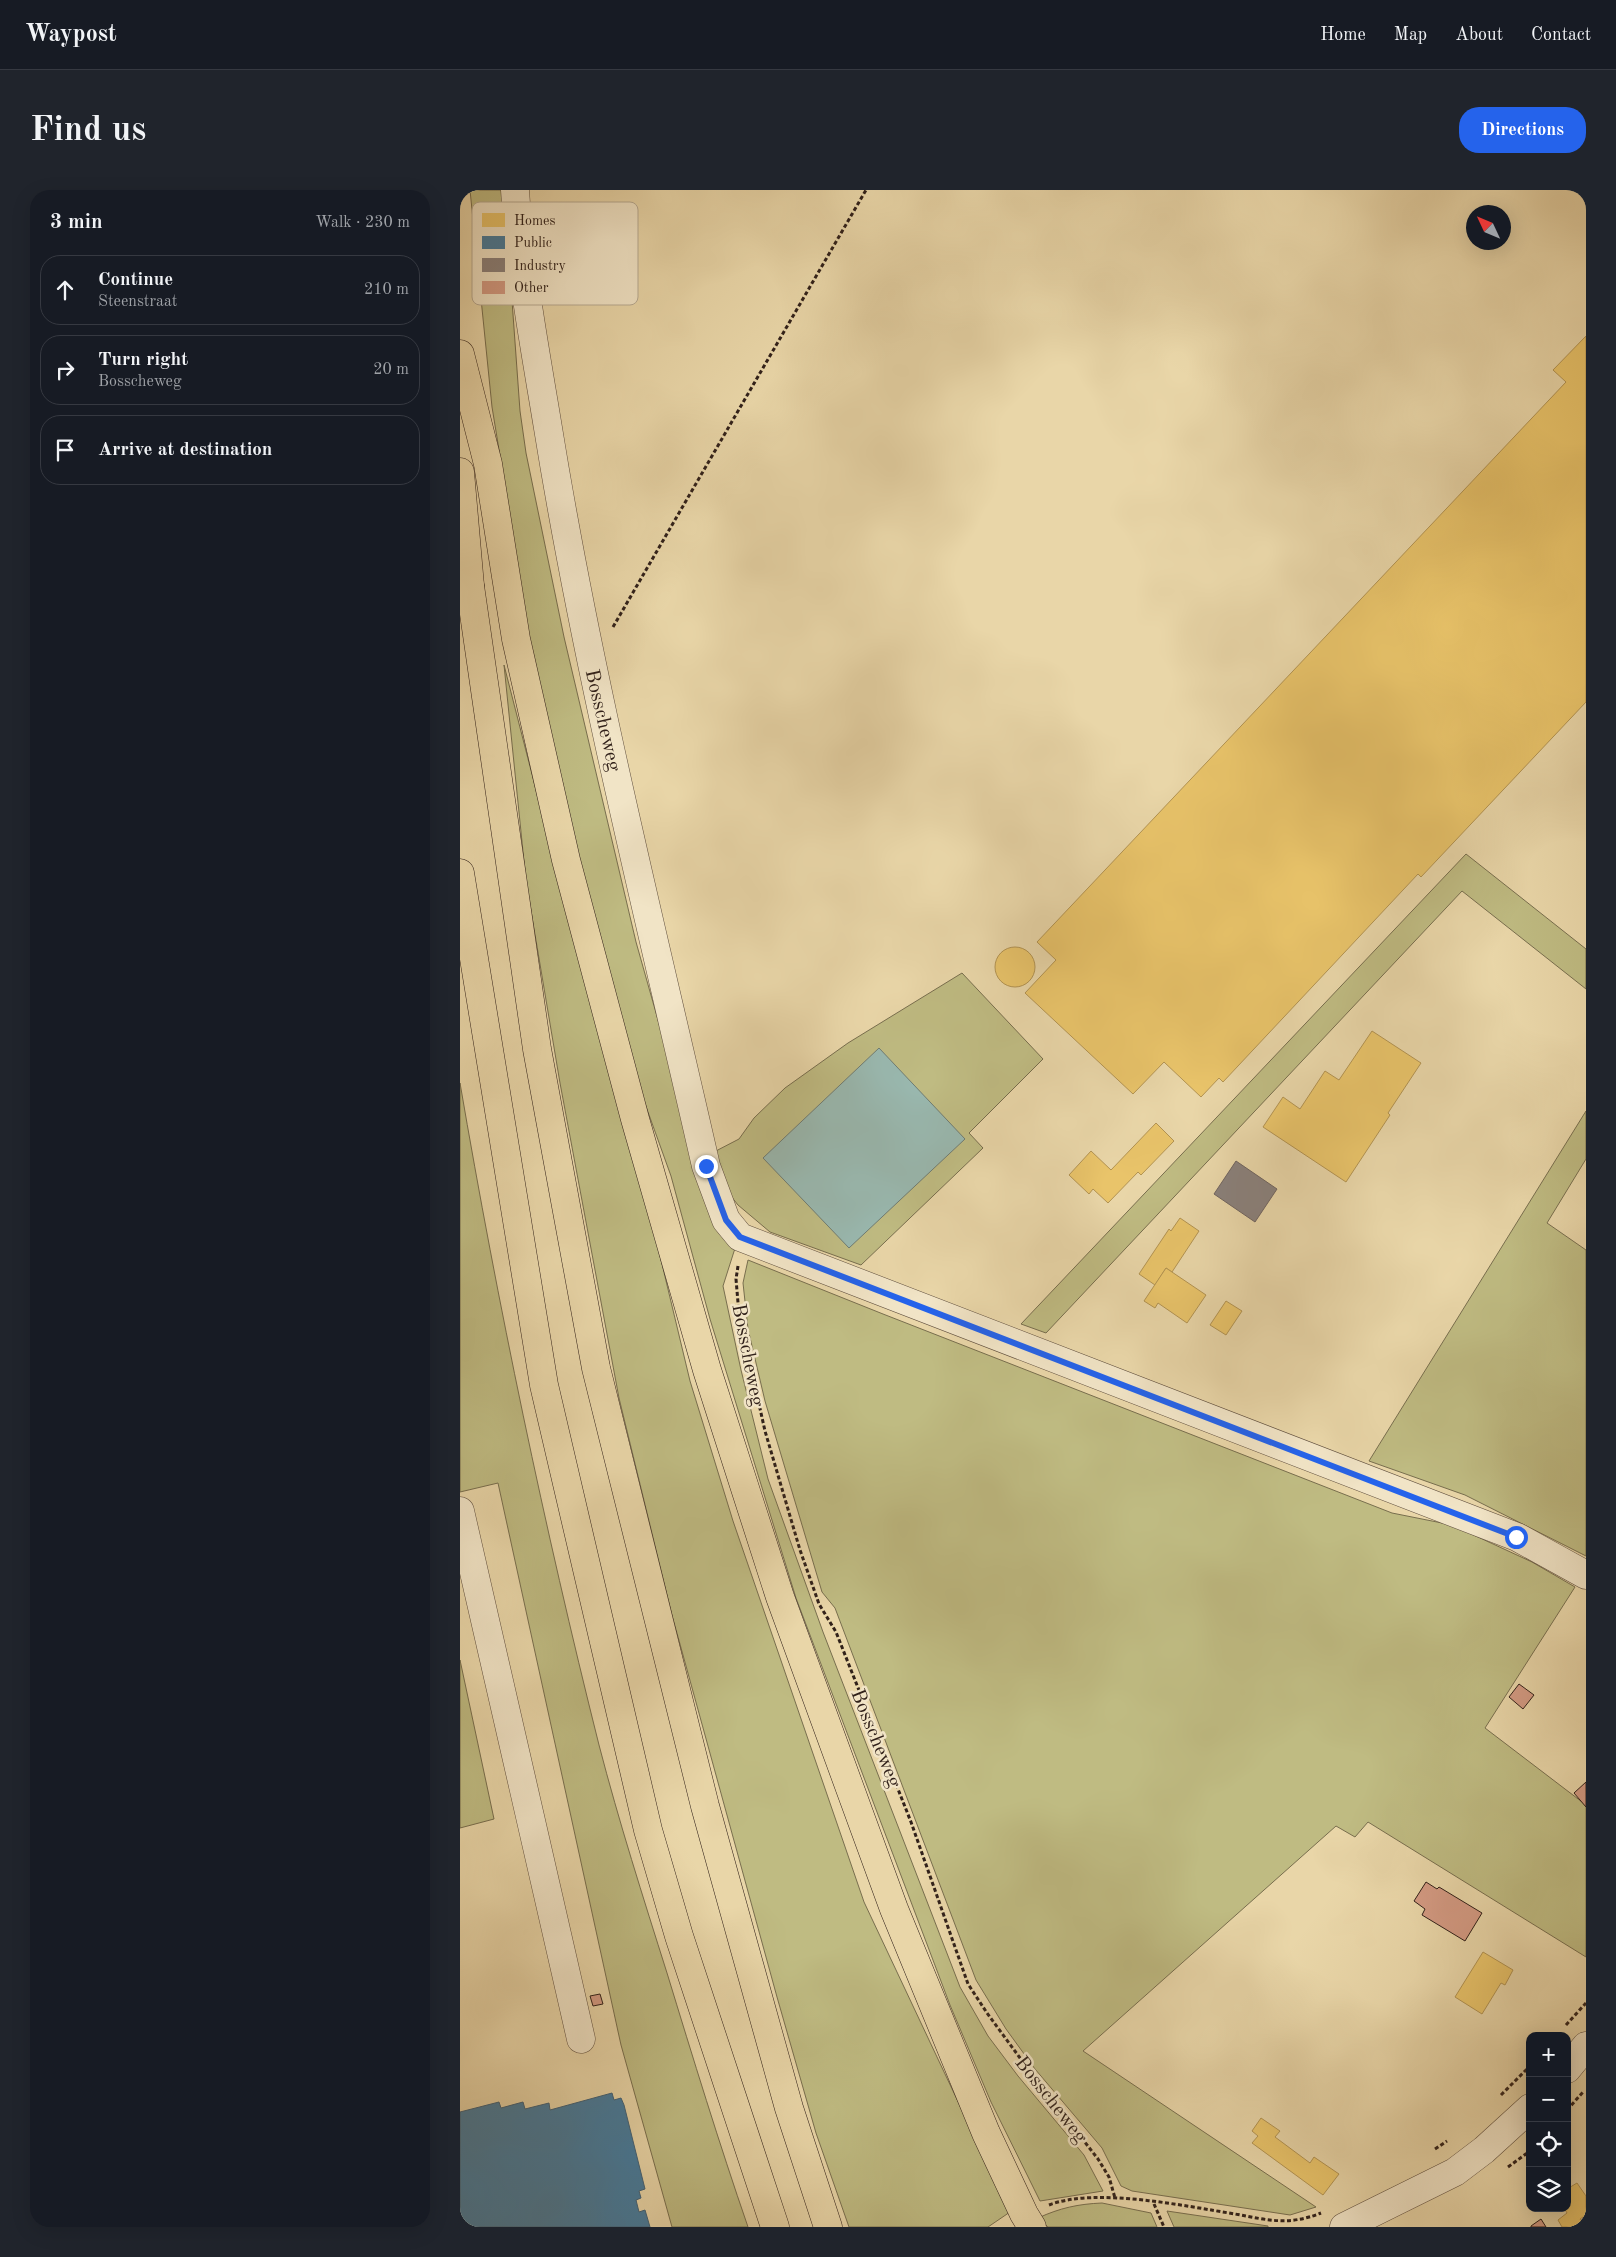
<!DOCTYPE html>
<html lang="en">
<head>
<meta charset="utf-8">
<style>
	:root { --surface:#171b24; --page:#20242c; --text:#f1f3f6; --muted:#9ea1a6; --line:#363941; --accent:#2563eb }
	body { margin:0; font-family:"Old Standard TT",serif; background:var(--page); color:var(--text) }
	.controls { position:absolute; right:15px; bottom:15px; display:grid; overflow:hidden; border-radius:10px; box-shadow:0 5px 20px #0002 }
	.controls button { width:45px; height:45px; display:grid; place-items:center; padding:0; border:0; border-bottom:1px solid var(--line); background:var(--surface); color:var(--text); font:25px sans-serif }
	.compass { position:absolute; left:1006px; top:15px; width:45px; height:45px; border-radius:50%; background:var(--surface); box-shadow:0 5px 20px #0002; rotate:314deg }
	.stop { position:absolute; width:15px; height:15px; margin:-11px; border:4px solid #2563eb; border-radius:50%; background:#fff }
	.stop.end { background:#2563eb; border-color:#fff; box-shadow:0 1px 5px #0008 }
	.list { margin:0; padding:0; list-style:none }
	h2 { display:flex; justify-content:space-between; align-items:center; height:65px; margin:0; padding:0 20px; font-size:21px }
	h2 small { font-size:16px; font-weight:400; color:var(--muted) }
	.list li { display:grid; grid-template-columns:32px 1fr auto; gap:15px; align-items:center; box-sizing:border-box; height:70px; margin:0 10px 10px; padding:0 10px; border:1px solid var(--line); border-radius:20px }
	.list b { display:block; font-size:19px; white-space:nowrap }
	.list p { margin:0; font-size:16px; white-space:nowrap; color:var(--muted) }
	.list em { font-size:16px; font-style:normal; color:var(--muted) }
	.icon { flex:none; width:28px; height:28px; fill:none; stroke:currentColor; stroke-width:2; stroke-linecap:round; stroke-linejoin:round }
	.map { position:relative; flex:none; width:1126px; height:2037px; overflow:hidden; border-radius:20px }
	header { display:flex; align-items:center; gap:30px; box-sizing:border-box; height:70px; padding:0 25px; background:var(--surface); border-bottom:1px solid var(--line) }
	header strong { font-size:24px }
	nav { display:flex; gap:28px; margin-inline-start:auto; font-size:18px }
	.intro { display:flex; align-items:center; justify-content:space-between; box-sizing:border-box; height:120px; padding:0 30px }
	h1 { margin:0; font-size:35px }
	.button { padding:12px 22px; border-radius:20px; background:var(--accent); color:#fff; font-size:18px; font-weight:700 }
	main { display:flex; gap:30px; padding:0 30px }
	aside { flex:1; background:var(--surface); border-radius:20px; box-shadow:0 5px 20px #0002 }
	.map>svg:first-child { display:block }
</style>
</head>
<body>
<header>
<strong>Waypost</strong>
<nav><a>Home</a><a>Map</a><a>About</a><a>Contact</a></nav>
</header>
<div class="intro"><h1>Find us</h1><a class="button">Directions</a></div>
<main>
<aside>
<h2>3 min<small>Walk · 230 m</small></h2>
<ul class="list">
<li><svg class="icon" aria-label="ahead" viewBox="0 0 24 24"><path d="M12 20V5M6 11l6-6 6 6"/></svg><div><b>Continue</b><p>Steenstraat</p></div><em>210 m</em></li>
<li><svg class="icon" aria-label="right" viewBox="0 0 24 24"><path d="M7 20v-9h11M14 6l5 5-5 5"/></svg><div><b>Turn right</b><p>Bosscheweg</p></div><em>20 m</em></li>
<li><svg class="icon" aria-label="arrive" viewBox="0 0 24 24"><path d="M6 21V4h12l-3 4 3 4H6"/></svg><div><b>Arrive at destination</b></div></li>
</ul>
</aside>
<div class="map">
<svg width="1126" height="2037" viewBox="0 0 1126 2037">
	<rect width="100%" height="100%" fill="#e9d6a8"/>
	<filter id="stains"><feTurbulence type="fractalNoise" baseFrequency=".004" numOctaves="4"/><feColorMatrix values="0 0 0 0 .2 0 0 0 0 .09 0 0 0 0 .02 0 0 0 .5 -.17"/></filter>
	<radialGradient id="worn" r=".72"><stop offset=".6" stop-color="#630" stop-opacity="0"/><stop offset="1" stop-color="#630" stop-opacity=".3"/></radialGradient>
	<g fill="#bfbb82" stroke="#786e4e">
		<path d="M10,0H44L60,221L66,263L104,447L176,752L238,972L277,1052L263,1096L281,1180L308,1289L363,1442L500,1797L528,1846L558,1886L624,1965L643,2001L580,2011L531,1912L490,1815L336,1408L250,1129L211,986L179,897L150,795L55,414L43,284L32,217Z"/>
		<path d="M44,475L108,725L184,999L230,1191L273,1331L404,1712L550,2022L528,2037H389L356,1943L317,1807L212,1425L159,1208L100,893L66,691Z"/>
		<path d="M1006,664L1126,759V799L1002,701L586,1143L561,1134Z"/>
		<path d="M502,783L583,869L509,943L523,958L401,1075L310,1042L278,1015L263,996L252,963L279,949L294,928L325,898L388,853Z"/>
		<path d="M0,893C38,1115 84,1336 139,1555C159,1632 183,1707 207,1783C233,1868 259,1953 288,2037H212L161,1855L38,1293L0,1302Z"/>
		<path d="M1126,921V969L1087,1033L1126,1060V1366L1005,1305L909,1271Z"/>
		<path d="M288,1070L423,1124L932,1323L992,1335L1072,1372L1115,1397L1025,1538L1126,1615V1767L908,1632L895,1647L876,1636L623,1861L856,2017L830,2025L672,2001L661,1996L642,1958L575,1879L546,1839L516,1790L375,1418L362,1402L305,1211L288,1139L283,1093Z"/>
		<path d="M0,1470L34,1629L0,1638Z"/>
		<path d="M642,2013L691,2023L697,2037H588L578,2028C600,2018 618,2014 642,2013Z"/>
		<path d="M707,2021L808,2036V2037H714Z"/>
	</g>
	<path fill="#99b8af" stroke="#6f7c73" d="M419,858L505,949L389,1058L303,968Z"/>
	<g fill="#e9c46a" stroke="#b29352">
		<path d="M1126,146V512L961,687L958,684L763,892L759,888L741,907L704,872L673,904L565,803L596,770L577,752L1106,192L1093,180Z"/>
		<circle cx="555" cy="777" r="20"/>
		<path d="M912,841L961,873L928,923L930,925L886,992L803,937L823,907L840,919L865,881L879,890Z"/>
		<path d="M696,933L714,951L681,985L678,982L648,1013L633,999L629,1004L609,985L631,961L651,980Z"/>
		<path d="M720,1028L739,1041L712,1082L706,1078L695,1095L679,1084L709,1039L711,1041Z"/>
		<path d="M706,1078L746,1105L727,1133L698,1113L695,1118L684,1111Z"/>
		<path d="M766,1111L782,1121L766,1145L750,1135Z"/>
		<path d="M1023,1762L1053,1780L1045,1795L1041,1793L1022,1824L995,1807Z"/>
		<path d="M801,1928L820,1941L815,1947L850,1973L854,1967L879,1984L863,2005L792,1953L798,1946L792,1941Z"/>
		<path d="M1117,1993L1126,2006V2025L1120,2029L1125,2037H1102L1098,2030L1107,2023L1104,2018H1107V1999Z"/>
	</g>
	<path fill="#457b9d" stroke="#3f6076" d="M152,1903L154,1910L161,1908L164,1915L185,1999L179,2001L181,2008L176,2010L179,2022L185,2020L190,2037H0V1922L39,1912L41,1918L63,1912L65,1919L89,1913L90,1920Z"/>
	<path fill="#8a817c" stroke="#6f645f" d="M776,971L817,999L795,1032L754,1004Z"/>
	<g fill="#d49b84" stroke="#31211a">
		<path d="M1059,1494L1074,1505L1063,1519L1049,1507Z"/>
		<path d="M1126,1592V1617L1114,1603Z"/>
		<path d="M966,1692L977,1699L979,1697L1022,1723L1005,1751L962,1725L965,1719L954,1711Z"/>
		<path d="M140,1804L143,1814L133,1816L130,1806Z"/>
		<path d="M1081,2029L1086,2037H1071V2036Z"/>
	</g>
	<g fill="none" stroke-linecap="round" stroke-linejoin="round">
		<defs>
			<g id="minor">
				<path d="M55,0C60,80 75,159 88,238C128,486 190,730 246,976L266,1030L280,1047L1057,1347L1126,1385"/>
				<path d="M0,1321L121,1849"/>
				<path d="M1107,1879L1126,1856"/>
				<path d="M884,2037L995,1982L1024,1960L1070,1918"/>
			</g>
			<g id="major">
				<path d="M0,164L28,274L56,449L106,670L175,929L247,1180L320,1407L434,1719L526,1943L564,2024L572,2037"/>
				<path d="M0,282L10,396"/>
			</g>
			<g id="highway">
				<path d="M10,396L77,859L136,1178L245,1616L329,1918L368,2037"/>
				<path d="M0,683L84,1195L188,1640L219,1746L315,2037"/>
			</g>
		</defs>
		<use href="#minor" stroke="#5f4e3e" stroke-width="29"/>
		<use href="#major" stroke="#31211a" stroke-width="29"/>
		<use href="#highway" stroke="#31211a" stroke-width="29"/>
		<g stroke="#31211a" stroke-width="3" stroke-dasharray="4 2.5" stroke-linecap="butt">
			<path d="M153,437L406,0"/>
			<path d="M278,1076L276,1089L279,1124L305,1241L340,1360L359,1414L376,1442L451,1632L508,1794L527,1823L577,1891L638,1969L649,1987L655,2008"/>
			<path d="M1106,1835L1126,1813"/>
			<path d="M1041,1905L1070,1876"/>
			<path d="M1107,1920L1123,1902"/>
			<path d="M975,1959L987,1951"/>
			<path d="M1048,1977L1070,1961"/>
			<path d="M694,2014L704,2037"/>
			<path d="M589,2015C635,1997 725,2016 775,2024C808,2030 828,2036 861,2023"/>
		</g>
		<use href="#minor" stroke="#f1e4c6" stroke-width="28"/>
		<use href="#major" stroke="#e9d6a8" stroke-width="28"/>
		<use href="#highway" stroke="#e9d6a8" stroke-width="28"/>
	</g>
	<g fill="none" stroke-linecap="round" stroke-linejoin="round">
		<path stroke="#2563eb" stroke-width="6" d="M246,976L266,1030L280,1047L1056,1347"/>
	</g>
	<g text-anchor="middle" stroke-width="5" stroke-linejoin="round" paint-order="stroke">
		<g font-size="20" fill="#31211a" stroke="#f1e4c6">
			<text transform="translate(144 530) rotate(77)" y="7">Bosscheweg</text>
			<text transform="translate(289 1165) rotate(79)" y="7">Bosscheweg</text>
			<text transform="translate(417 1548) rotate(68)" y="7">Bosscheweg</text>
			<text transform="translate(592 1909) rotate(52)" y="7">Bosscheweg</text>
		</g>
	</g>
	<rect x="12" y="12" width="166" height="103" rx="8" fill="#f1e4c6" stroke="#b7aa92" stroke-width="1"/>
	<rect x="22" y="23" width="23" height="14" fill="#e9c46a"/>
	<rect x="22" y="46" width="23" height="13" fill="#457b9d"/>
	<rect x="22" y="68" width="23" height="14" fill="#8a817c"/>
	<rect x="22" y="91" width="23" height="13" fill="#d49b84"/>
	<g font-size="14" fill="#31211a">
		<text x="54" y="35">Homes</text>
		<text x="54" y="57">Public</text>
		<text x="54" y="80">Industry</text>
		<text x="54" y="102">Other</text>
	</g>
	<rect width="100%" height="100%" filter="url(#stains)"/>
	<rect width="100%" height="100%" fill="url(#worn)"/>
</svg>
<div class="controls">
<button>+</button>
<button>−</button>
<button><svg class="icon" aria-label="locate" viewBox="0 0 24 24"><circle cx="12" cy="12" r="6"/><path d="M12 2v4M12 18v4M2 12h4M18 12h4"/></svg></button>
<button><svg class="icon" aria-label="layers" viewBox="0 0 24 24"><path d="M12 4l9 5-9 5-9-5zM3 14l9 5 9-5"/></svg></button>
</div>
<svg class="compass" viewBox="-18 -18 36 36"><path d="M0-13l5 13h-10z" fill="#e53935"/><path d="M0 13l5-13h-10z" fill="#9ea1a6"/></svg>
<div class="stop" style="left:1056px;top:1347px"></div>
<div class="stop end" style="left:246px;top:976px"></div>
</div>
</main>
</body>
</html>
